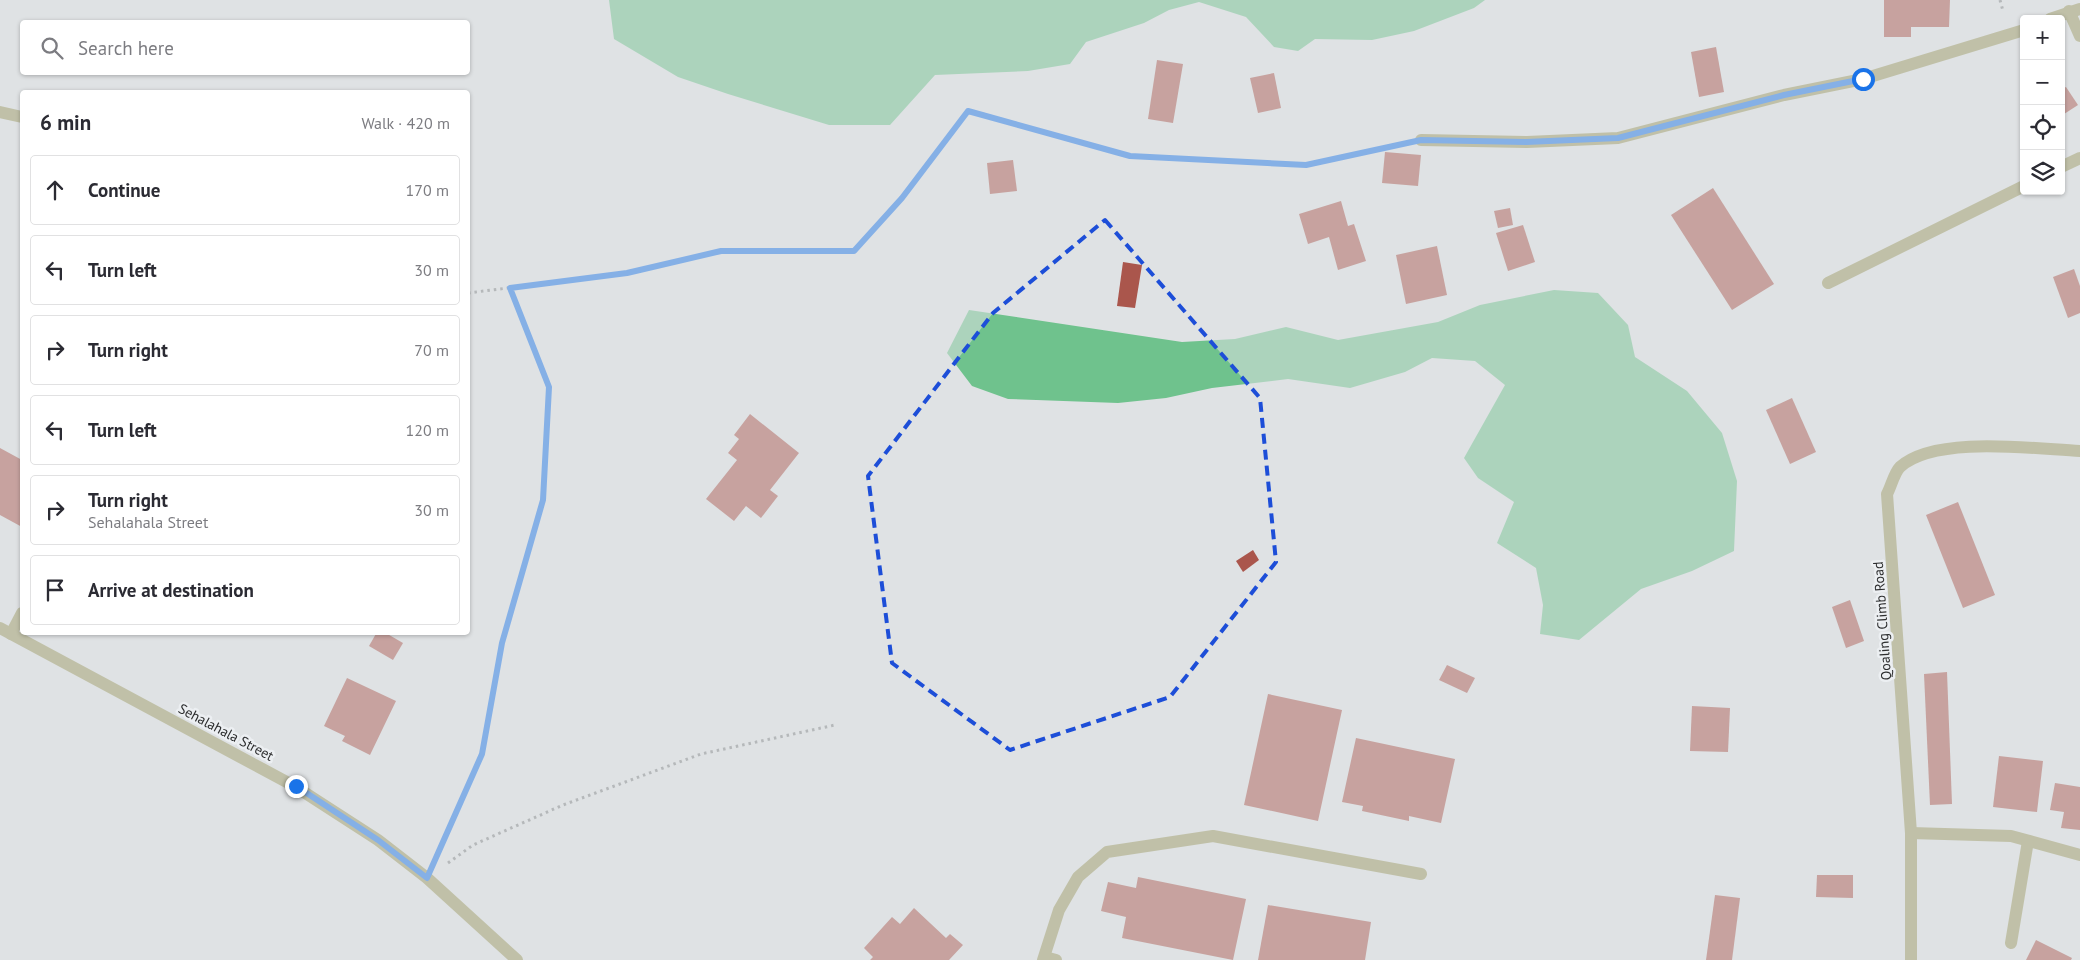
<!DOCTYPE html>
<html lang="en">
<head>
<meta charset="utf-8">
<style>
	:root { --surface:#fff; --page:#f7f7f7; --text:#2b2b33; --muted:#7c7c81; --line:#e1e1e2 }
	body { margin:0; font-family:"PT Sans",sans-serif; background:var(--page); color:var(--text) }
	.controls { position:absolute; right:15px; top:15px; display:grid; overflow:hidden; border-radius:5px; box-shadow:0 1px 4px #0004 }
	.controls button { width:45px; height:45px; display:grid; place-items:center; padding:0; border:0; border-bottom:1px solid var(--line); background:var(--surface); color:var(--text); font:25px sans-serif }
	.stop { position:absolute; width:15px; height:15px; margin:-11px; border:4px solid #1a73e8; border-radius:50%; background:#fff }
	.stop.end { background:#1a73e8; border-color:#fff; box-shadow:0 1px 5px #0008 }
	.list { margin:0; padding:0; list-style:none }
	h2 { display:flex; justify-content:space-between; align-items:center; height:65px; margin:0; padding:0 20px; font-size:21px }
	h2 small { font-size:16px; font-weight:400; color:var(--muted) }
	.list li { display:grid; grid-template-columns:32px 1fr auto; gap:15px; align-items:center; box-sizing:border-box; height:70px; margin:0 10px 10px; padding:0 10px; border:1px solid var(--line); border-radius:5px }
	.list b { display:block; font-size:19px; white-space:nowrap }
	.list p { margin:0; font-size:16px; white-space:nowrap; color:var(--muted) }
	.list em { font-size:16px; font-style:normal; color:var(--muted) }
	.icon { flex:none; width:28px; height:28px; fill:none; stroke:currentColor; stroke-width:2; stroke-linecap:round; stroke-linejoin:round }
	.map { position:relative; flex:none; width:2080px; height:960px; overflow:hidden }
	.search { position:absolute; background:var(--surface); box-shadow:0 1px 4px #0004; left:20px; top:20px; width:450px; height:55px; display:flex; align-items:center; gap:12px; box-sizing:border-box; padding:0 18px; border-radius:5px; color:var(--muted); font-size:19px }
	.panel { position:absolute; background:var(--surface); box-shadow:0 1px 4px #0004; left:20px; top:90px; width:450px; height:545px; border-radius:5px }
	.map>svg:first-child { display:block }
</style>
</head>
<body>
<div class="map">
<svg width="2080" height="960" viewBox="0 0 2080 960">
	<rect width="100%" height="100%" fill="#dfe2e4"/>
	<g fill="#6fc28d">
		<path d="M609,0H1485L1474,8L1414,31L1372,40L1315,39L1298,51L1274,47L1246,17L1199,2L1169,10L1144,23L1086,42L1070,64L1028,71L935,75L890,125H829L728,94L678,77L614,39Z"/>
		<path d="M1554,290L1598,293L1628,325L1635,357L1687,391L1722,433L1737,481L1734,551L1692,571L1641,589L1579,640L1540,634L1543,605L1536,568L1497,543L1514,502L1478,478L1464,458L1505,385L1475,361L1432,358L1405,372L1350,388L1288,379L1212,388L1166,398L1118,403L1008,399L972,386L947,353L969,310L1182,342L1235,339L1286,327L1338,340L1438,322L1480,305Z"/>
	</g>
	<g fill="#aa564c">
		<path d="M1884,0H1950L1949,27H1911V37H1884Z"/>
		<path d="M1716,47L1724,92L1699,97L1691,52Z"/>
		<path d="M1157,60L1183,64L1173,123L1148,119Z"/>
		<path d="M1274,73L1281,108L1258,113L1250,78Z"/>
		<path d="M2066,87L2078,105L2061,116V89Z"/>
		<path d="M1385,152L1421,155L1418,186L1382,183Z"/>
		<path d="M1013,160L1017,191L990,194L987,163Z"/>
		<path d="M1713,188L1774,284L1732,310L1671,215Z"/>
		<path d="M1341,201L1348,226L1354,224L1366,261L1338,270L1329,237L1308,244L1299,214Z"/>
		<path d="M1510,208L1513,225L1498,228L1494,211Z"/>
		<path d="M1523,225L1535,262L1508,271L1496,233Z"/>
		<path d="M1437,246L1447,295L1406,304L1396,255Z"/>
		<path d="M1123,262L1142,265L1135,308L1117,306Z"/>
		<path d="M2074,269L2080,286V313L2068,318L2053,277Z"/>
		<path d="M1792,398L1816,452L1790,464L1766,410Z"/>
		<path d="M750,414L799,453L770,490L778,496L761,518L746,506L734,521L706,499L737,460L728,453L739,439L734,435Z"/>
		<path d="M0,448L22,460V527L0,515Z"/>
		<path d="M1958,502L1995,595L1963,608L1926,515Z"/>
		<path d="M1253,550L1259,560L1243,572L1236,561Z"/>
		<path d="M1850,600L1864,641L1846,648L1832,607Z"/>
		<path d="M377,632H384L403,643L393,660L369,646Z"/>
		<path d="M1447,665L1475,678L1467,693L1439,680Z"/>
		<path d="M1947,672L1952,804L1930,805L1924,674Z"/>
		<path d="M347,678L396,701L370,755L342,741L345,736L324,726Z"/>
		<path d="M1268,694L1342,710L1318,821L1244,805Z"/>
		<path d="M1692,706L1730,708L1728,752L1690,751Z"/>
		<path d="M1356,738L1455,759L1441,823L1409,816V821L1362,811L1363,806L1342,802Z"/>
		<path d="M1999,756L2043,761L2037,812L1993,807Z"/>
		<path d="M2055,783L2080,787V830L2061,828L2064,812L2050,810Z"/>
		<path d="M1817,875H1853V898L1816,897Z"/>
		<path d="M1138,877L1246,899L1233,960L1122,938L1126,917L1101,911L1108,882L1136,888Z"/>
		<path d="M1715,895L1740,898L1732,960H1706Z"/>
		<path d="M1268,905L1371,922L1365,960H1258Z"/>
		<path d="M914,908L946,938L950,934L963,945L949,960H870L873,957L864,948L892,917L900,924Z"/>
		<path d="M2036,940L2072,958L2071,960H2026Z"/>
	</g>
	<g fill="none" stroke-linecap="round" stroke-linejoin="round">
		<g stroke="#848688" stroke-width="3" stroke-dasharray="2.5 4" stroke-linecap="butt">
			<path d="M2000,0L2003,11"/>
			<path d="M468,293L627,273L721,251H854L902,198L969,111L1130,156L1305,165L1399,145"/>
			<path d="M437,855L482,754L502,643L543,500L549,387L510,288"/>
			<path d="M448,863L473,845L563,805L701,754L835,725"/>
		</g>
		<g stroke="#9c985f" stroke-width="12">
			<path d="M2069,11L2080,36"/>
			<path d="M2050,19L2080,9"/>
			<path d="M0,112L22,117"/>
			<path d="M1421,140L1527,142L1618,138L1784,95L1863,79L2024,30"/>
			<path d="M2061,167L2080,158"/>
			<path d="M1828,283L2024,186"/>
			<path d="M11,634L22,613"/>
			<path d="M1911,833L2011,836L2080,855"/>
			<path d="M2011,943L2028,841"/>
			<path d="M1045,957L1056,960"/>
		</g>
		<g stroke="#9c985f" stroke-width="12">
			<path d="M0,628L296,787L378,840L427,878L517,960"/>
			<path d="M1043,960L1059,910L1078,877L1107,852L1213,836L1421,874"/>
			<path d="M1911,960V833L1887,494C1891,487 1894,473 1900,467C1935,435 2035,449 2080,451"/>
		</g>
	</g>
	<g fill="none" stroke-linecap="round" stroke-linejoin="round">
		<path stroke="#1a73e8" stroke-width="6" d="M296,786L378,840L427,878L482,754L502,643L543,500L549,387L510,288L627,273L721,251H854L902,198L968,111L1130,156L1306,165L1421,140L1526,142L1618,138L1784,95L1863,79"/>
	</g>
	<path d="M0 0H2080V960H0ZM1105,220L1260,398L1276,562L1170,697L1010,750L892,663L868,476L993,313Z" fill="#dfe2e4" fill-opacity=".55" fill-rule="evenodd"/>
	<path fill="none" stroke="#1d4ed8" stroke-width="4" stroke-dasharray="10 6" stroke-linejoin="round" d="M1105,220L1260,398L1276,562L1170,697L1010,750L892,663L868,476L993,313Z"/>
	<g text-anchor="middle" stroke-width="5" stroke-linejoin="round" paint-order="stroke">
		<g font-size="14" fill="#2d2e2f" stroke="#eceff2">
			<text transform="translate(1882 621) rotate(-94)" y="5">Qoaling Climb Road</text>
			<text transform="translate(226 732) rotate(28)" y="5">Sehalahala Street</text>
		</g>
	</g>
</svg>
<div class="controls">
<button>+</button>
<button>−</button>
<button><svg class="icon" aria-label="locate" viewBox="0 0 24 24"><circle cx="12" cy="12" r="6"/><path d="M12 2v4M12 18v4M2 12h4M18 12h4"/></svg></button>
<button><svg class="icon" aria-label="layers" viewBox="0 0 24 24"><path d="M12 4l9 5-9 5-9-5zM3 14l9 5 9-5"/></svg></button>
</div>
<div class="stop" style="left:1863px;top:79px"></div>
<div class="stop end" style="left:296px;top:786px"></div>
<div class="search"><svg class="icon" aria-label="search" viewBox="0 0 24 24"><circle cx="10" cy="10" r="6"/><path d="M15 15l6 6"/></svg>Search here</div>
<section class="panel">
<h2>6 min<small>Walk · 420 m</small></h2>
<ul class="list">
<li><svg class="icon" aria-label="ahead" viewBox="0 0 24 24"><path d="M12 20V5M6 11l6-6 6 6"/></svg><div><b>Continue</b></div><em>170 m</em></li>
<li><svg class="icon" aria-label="left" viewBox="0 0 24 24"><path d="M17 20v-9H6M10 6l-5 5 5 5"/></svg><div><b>Turn left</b></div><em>30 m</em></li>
<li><svg class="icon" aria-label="right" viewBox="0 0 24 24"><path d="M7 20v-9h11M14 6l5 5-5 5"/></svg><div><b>Turn right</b></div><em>70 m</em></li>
<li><svg class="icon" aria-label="left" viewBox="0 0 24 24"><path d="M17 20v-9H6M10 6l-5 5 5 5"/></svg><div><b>Turn left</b></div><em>120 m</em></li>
<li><svg class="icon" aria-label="right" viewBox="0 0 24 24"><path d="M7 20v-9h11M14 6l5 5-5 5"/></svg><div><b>Turn right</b><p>Sehalahala Street</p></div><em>30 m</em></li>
<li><svg class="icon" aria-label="arrive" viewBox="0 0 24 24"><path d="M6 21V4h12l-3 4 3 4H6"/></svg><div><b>Arrive at destination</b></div></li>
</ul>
</section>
</div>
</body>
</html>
